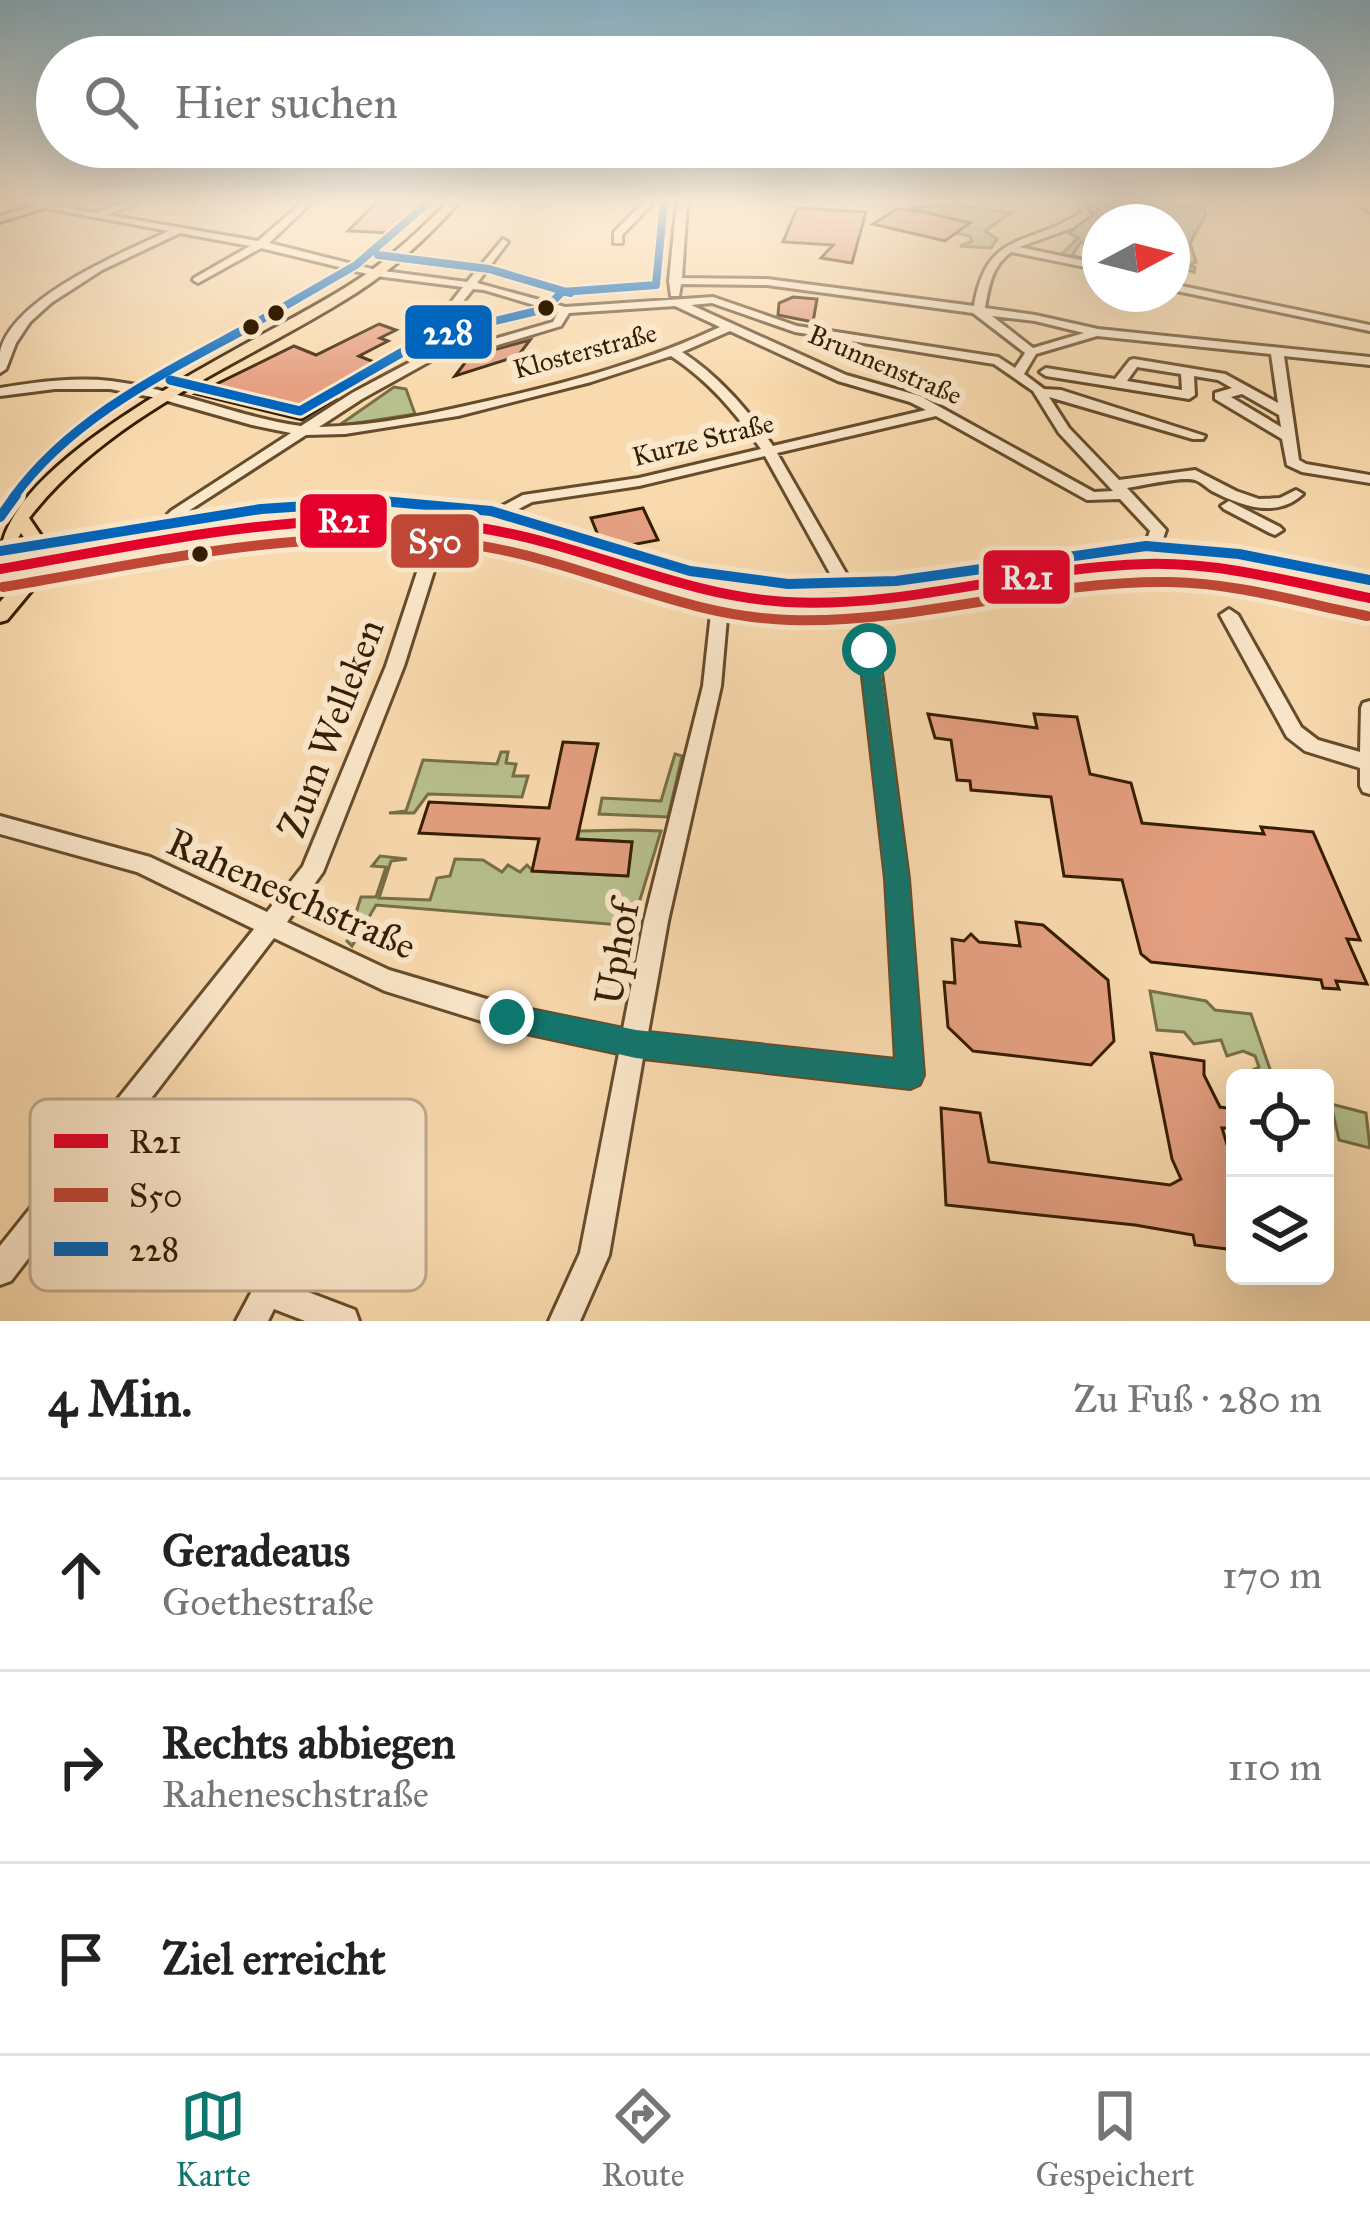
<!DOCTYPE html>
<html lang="de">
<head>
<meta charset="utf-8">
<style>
	:root { --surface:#fff; --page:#f2f2f2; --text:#222; --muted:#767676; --line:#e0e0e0; --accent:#0f766e }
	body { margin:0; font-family:"IM FELL Great Primer",serif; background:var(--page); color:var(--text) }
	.controls { position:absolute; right:36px; bottom:36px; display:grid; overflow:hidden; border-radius:18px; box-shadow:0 12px 48px #0002 }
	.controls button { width:108px; height:108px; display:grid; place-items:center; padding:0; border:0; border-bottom:3px solid var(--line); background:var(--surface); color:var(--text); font:60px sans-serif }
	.compass { position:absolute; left:1082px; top:204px; width:108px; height:108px; border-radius:50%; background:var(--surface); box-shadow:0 12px 48px #0002; rotate:83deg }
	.stop { position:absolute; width:36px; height:36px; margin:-27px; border:9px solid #0f766e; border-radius:50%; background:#fff }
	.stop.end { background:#0f766e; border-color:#fff; box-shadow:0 3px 12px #0008 }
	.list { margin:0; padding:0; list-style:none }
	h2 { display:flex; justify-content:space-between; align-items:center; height:156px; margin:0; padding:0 48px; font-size:51px }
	h2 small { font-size:39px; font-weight:400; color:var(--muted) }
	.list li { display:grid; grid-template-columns:78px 1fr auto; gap:36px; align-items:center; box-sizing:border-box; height:192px; padding:0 48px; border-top:3px solid var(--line) }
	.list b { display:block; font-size:45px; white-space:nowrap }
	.list p { margin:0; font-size:39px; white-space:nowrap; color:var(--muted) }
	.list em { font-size:39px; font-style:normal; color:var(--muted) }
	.icon { flex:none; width:66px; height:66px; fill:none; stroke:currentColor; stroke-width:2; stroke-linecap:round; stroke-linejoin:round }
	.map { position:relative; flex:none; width:1370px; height:1321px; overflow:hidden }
	.search { position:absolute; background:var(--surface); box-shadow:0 12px 48px #0002; left:36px; right:36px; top:36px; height:132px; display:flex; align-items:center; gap:30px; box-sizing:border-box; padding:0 42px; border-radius:66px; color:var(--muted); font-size:45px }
	.sheet { height:732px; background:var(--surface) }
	nav { display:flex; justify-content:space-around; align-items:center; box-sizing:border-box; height:168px; border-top:3px solid var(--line); background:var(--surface); font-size:33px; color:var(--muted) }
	nav a { display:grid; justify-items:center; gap:6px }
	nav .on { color:var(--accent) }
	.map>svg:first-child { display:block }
</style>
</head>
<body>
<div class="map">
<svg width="1370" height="1321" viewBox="0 0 1370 1321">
	<rect width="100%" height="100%" fill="#f9daae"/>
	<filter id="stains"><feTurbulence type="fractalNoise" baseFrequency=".00167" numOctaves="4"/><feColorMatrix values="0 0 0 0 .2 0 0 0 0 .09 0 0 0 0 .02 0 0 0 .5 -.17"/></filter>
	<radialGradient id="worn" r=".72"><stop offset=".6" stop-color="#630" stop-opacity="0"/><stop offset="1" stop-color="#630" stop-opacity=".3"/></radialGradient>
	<g fill="#b8c18e" stroke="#766f47" stroke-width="3">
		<path d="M1092,201L1204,206L1206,214L1190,243L1196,262L1187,266L1195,267L1194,272L1173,265H1178L1172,263V222H1100V246L1081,242L1072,255L1099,264L1059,257L1078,238L1069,233L1098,209Z"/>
		<path d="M960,205L1011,213L985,231L997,239L991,248L960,246L972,241L970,236L926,228L957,232L968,222L906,208Z"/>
		<path d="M394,387L406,389L415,414L338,426Z"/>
		<path d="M501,752H508L506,763L516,764L513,776H528L522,797L428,794L414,813H389L406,811L423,760L497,764Z"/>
		<path d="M675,754L682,756L668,817L599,814L602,798L661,801Z"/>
		<path d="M634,830L661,831L632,926L376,905L352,946L347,941L361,897H376L386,867L372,866L380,856L407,859L391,861L379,898L430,900L437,878L450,876L455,859L483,860L502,872L508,865L520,872L527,865L533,871L627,876L632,842L578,839L579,831Z"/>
		<path d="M1150,991L1206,1001L1215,1010L1251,1014L1273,1078H1250L1248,1072L1259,1067L1255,1056L1243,1051L1227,1056L1221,1040L1194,1044L1184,1032L1157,1030Z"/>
		<path d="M1331,1104L1366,1113L1370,1148L1339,1140Z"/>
	</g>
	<g fill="#e5a082" stroke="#351d00" stroke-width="3">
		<path d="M377,202L418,203L392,233L348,231Z"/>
		<path d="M797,208L866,212L852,263L821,258L833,245L783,242Z"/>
		<path d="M897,209L924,212L970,223L945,241L873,224Z"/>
		<path d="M793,297L817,299L813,322L778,315L779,303Z"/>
		<path d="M379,324L396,330L380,338L388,341L359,356L379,364L324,395L335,399L302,420L196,394L294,346L316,355Z"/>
		<path d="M530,340L518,356L455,376L470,356Z"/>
		<path d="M643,508L658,540L604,550L591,518Z"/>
		<path d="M928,714L1037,728L1034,714L1077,717L1090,774L1131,783L1142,823L1264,834L1261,827L1313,832L1360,940L1347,939L1367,984L1336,981L1339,989L1323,988L1321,980L1151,962L1141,954L1122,880L1064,876L1051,797L971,790L970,781L957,780L951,740L935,738Z"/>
		<path d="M563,742L598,744L577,839L632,842L628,876L532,871L539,839L419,833L429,802L549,808Z"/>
		<path d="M1016,922L1043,925L1108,980L1114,1041L1091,1065L973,1051L948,1027L944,982L955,983L952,939L964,941L971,934L979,942L1020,946Z"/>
		<path d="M1151,1053L1204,1061V1075L1220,1107L1235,1109V1129L1222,1128L1235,1171V1250L1195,1245L1193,1235L1135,1225L946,1205L941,1108L980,1113L989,1162L1170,1185L1181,1179L1172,1159Z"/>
	</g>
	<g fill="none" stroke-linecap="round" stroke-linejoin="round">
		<defs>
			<g id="minor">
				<path d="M9,201H28L96,213L129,201H141L107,215L258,241L304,201H313L269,243L376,270L467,282L503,239L508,242L477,283L565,307L713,297L797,326L998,357L1015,368L1025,353L973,313L767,285L681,284L679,296H671L669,281L677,201H687L682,278L767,279L974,306C987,228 1029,248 1082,212L1076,201H1084L1090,215L1072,228L1019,247L1100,264V270L1011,252C992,266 989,285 985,308L1035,315L1098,329L1370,357V365L1284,356L1299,460L1306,464L1370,475V483L1302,472L1287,465L1282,439L1215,399V393L1232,388L1218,380L1194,376L1195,395L1189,399L1046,376L1040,372L1046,368L1115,379L1130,360L1134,359L1225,374L1278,403L1271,354L1097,336L1036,354L1024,374L1044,389L1061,390L1205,436L1203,439H1193L1049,397L1069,428L1119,480L1195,470L1236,491L1259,499L1280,498L1296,490L1303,494C1277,519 1241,506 1212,491C1206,487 1201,482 1195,480C1181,476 1143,486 1127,488L1166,530L1154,564L1146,569L1138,564L1150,531L1120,499L1087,500L936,416L777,453L847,575L839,580L831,575L765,456L639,486L532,502L507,515L493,532H483L480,529L497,509L523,495L639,478L761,449C735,412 709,381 671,356L591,382L458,416L345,434L306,435L176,519L168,514L171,511L291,433L252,425L157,398L110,389H55L0,396V388C37,382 74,377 111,381C176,389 237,417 301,426L352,393L435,349L449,305L463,287L376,276L261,248L198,283L193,280L194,278L250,246L180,233L102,270L51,303L30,322L16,343L6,369L0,373C0,366 0,360 0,353C10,299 123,252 169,231ZM473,289L484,290L558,312L553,322L477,344L447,347L460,305ZM712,303L795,332L994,364L1033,391L1059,433L1113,491L1094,492L920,396L846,375L691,305ZM675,306L720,327C648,361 570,382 492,400C435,413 378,426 319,427L362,399L443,354L478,351L561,326L569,313ZM992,316L1035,321L1084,333L1033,348ZM730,331L838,381L910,402L926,410L773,446C747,409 720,377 682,352ZM1137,367L1181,374L1182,390L1127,381ZM1242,394L1279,415L1281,427L1231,397Z"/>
				<path d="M645,201H655L622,235V243H614V232Z"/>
				<path d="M1354,201H1365L1370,205V212Z"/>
				<path d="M1172,284L1370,325V331L1172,290Z"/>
				<path d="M1229,501L1280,527L1283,530L1275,535L1270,533L1224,509L1221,506Z"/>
				<path d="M436,534L444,539L404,666L323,872L287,922L389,970L507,1005L623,1029L644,921L703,686L713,595L721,589L729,595L721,686L668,921L648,1033L896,1060L886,879L860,650L864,645L859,640L847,601L855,595L863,601L877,640L873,645L878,650L908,879L923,1075L919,1084L910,1088L643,1058L609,1255L580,1321H549L580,1253L619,1053L507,1029L385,991L274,938L11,1281L0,1285V1246L254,929L137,872L0,834V816L150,857L267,912L303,866L386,666L428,539Z"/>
				<path d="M1229,609L1238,615L1301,727L1318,740L1360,752L1361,708L1363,703L1370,701V794L1363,792L1360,786V768L1305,751L1287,737L1220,615Z"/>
				<path d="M324,1171L334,1175L338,1185L287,1284L355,1310L359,1321H305L274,1309L268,1321H236L314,1175Z"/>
			</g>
			<g id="major">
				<path d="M50,201H66L0,222V216Z"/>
				<path d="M449,201H460C430,235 395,268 356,293C246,363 111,412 29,518L44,540L76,551L264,522L382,514L488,524L687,583L787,595L898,593L1146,558L1236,566L1370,592V604L1236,578L1146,570L898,605L787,609L686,595L486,534L382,524L264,532L65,564L64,570L36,585L7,620L0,622V602L22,577L36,569L0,575V563L52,555L31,548L21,533L7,558L0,560C0,454 269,338 351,284C388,261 419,231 449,201Z"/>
			</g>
		</defs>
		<use href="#minor" stroke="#664c2c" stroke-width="6"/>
		<use href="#major" stroke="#351d00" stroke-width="6"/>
		<use href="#minor" fill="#fbe7ca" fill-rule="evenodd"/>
		<use href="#major" fill="#f9daae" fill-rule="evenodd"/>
		<defs>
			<path id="bus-1" d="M0,569C159,542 324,502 486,529C588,546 682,596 786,602C907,609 1025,567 1146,564C1222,562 1296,583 1370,598"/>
			<path id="bus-2" d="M3,587C159,561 322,521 481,546C587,563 682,617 790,620C918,624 1043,580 1170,582C1237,583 1302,603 1367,616"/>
			<g id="bus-3-far2">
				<path d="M378,255L489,269L570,293"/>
				<path d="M240,332L356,265L430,201"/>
				<path d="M448,332L545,309L562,292L656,285L664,201"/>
			</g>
			<g id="bus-3-far1">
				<path d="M170,380L300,411L434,334L472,329"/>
				<path d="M13,498C70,419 162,374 245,329"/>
			</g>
			<g id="bus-3">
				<path d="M0,517L16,495"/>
				<path d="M0,551L261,509L382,501L491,511L690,571L788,584L896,581L1146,546L1239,554L1370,580"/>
			</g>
		</defs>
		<use href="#bus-1" stroke="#fbe7ca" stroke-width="20"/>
		<use href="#bus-2" stroke="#fbe7ca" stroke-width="20"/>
		<use href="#bus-3-far2" stroke="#fbe7ca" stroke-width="12"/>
		<use href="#bus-3-far1" stroke="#fbe7ca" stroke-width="15"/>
		<use href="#bus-3" stroke="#fbe7ca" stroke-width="20"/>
		<use href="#bus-1" stroke="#e4002b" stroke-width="10"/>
		<use href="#bus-2" stroke="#c14635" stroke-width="10"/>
		<use href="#bus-3-far2" stroke="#0065bd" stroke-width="8"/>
		<use href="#bus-3-far1" stroke="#0065bd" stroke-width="9"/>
		<use href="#bus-3" stroke="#0065bd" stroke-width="10"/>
	</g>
	<linearGradient id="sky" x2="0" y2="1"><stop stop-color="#8ab7ce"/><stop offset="0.52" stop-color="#fceedb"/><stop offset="1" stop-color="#fceedb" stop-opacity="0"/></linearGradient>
	<rect width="1370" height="386" fill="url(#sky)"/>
	<path fill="#0f766e" d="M869,643L878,650L909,879L924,1075L920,1085L910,1089L636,1058L497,1027L494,1017L507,1004L636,1030L895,1059L885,879L859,650Z"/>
	<g fill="#351d00" stroke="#fbe7ca" stroke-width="4.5">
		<circle cx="546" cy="308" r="10"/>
		<circle cx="276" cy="313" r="10"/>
		<circle cx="251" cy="327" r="10"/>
		<circle cx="200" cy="554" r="10"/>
	</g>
	<g text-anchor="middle" stroke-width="12" stroke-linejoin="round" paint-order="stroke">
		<g font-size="27" fill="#351d00" stroke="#fbe7ca">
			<text transform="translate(585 351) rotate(-15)" y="9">Klosterstraße</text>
			<text transform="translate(885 365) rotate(23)" y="9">Brunnenstraße</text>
			<text transform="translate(703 440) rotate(-14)" y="9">Kurze Straße</text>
		</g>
		<g font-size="39" fill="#351d00" stroke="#fbe7ca">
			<text transform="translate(330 728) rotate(-69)" y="14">Zum Welleken</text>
			<text transform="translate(292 893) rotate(24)" y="14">Raheneschstraße</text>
			<text transform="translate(616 953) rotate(-80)" y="14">Uphof</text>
		</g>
	</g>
	<rect x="30" y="1099" width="396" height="192" rx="18" fill="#fbe7ca" stroke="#c0aa8d" stroke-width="3"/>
	<rect x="54" y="1134" width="54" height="14" fill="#e4002b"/>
	<rect x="54" y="1188" width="54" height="14" fill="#c14635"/>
	<rect x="54" y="1242" width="54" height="14" fill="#0065bd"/>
	<g font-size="33" fill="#351d00">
		<text x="129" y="1153">R21</text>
		<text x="129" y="1207">S50</text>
		<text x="129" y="1261">228</text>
	</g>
	<g stroke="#fbe7ca" stroke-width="4.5">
		<rect x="403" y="303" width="91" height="58" rx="12" fill="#0065bd"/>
		<rect x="298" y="492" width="91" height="58" rx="12" fill="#e4002b"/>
		<rect x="389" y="512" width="92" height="58" rx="12" fill="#c14635"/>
		<rect x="981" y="548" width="91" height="58" rx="12" fill="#e4002b"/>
	</g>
	<g font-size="33" text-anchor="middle" font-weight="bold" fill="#fff">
		<text x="448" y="344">228</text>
		<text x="344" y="532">R21</text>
		<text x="435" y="553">S50</text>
		<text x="1027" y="589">R21</text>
	</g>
	<rect width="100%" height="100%" filter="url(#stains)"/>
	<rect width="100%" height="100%" fill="url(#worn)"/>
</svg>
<div class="controls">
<button><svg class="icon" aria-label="locate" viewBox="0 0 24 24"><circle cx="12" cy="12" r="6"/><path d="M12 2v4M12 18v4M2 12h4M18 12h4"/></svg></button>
<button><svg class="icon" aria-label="layers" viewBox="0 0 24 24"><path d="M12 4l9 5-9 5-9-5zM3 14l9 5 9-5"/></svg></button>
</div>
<svg class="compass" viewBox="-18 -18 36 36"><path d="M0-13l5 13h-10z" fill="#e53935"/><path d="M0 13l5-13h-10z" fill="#767676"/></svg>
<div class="stop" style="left:869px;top:650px"></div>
<div class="stop end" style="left:507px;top:1017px"></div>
<div class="search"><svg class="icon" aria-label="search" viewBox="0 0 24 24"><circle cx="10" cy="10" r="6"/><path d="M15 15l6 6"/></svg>Hier suchen</div>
</div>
<section class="sheet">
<h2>4 Min.<small>Zu Fuß · 280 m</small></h2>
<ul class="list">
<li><svg class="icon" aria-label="ahead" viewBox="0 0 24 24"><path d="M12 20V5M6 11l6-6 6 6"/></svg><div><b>Geradeaus</b><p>Goethestraße</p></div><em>170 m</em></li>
<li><svg class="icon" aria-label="right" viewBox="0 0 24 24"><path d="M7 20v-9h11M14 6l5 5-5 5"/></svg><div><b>Rechts abbiegen</b><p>Raheneschstraße</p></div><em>110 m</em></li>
<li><svg class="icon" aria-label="arrive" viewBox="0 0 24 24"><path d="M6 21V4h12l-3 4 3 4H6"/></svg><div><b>Ziel erreicht</b></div></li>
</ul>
</section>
<nav>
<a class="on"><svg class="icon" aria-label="map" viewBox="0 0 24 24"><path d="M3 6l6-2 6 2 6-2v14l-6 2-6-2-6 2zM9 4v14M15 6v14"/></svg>Karte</a>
<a><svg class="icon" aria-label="directions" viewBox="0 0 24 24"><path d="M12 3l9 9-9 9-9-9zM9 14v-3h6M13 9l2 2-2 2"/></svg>Route</a>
<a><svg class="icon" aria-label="saved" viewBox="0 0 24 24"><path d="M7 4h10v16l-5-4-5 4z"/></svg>Gespeichert</a>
</nav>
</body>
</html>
